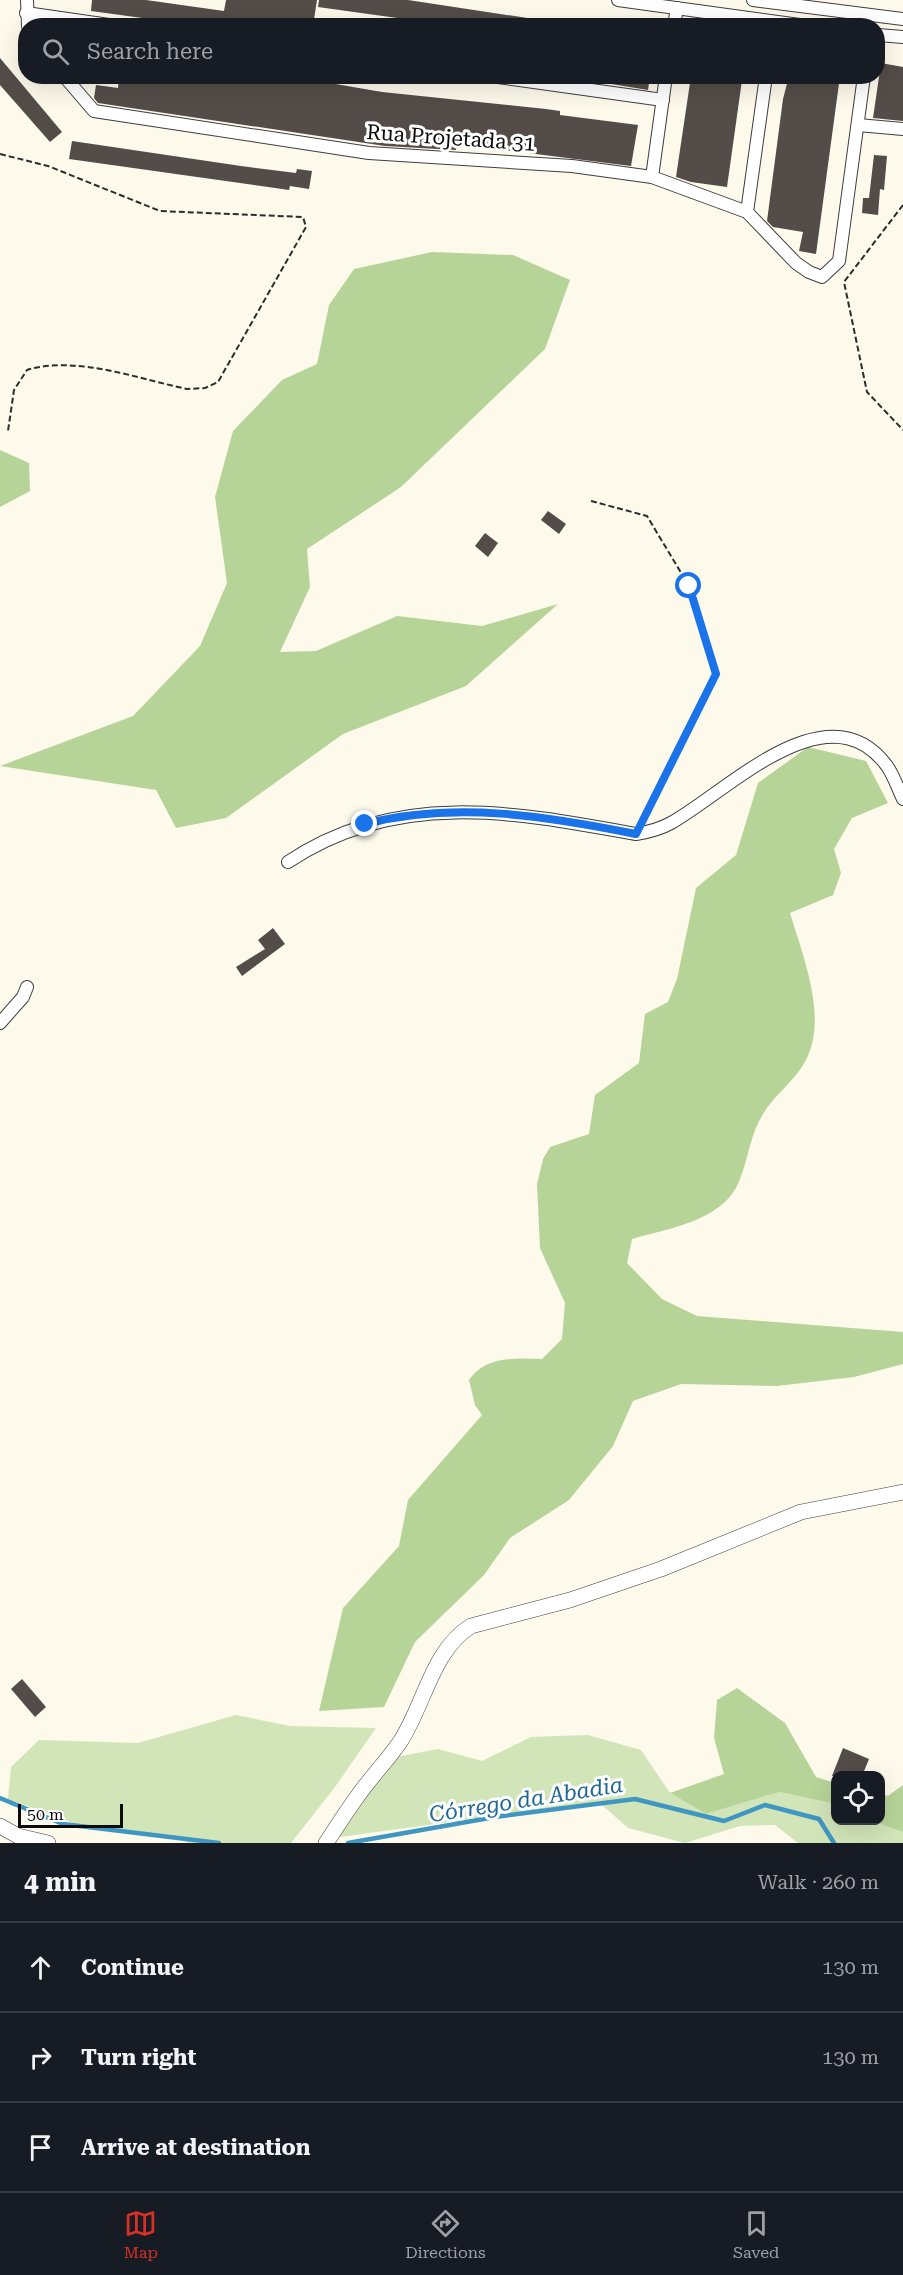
<!DOCTYPE html>
<html lang="en">
<head>
<meta charset="utf-8">
<style>
	:root { --surface:#171b24; --page:#20242c; --text:#f1f3f6; --muted:#9ea1a6; --line:#363941; --accent:#d93025 }
	body { margin:0; font-family:"Roboto Serif",serif; background:var(--page); color:var(--text) }
	.controls { position:absolute; right:18px; bottom:18px; display:grid; overflow:hidden; border-radius:12px; box-shadow:0 6px 24px #0002 }
	.controls button { width:54px; height:54px; display:grid; place-items:center; padding:0; border:0; border-bottom:2px solid var(--line); background:var(--surface); color:var(--text); font:30px sans-serif }
	.scale { position:absolute; left:18px; bottom:15px; width:105px; box-sizing:border-box; padding-left:6px; border:3px solid #0b0b0b; border-top:0; font-size:16px; line-height:21px; white-space:nowrap; color:#0b0b0b; -webkit-text-stroke:4px #fff; paint-order:stroke }
	.stop { position:absolute; width:18px; height:18px; margin:-14px; border:4px solid #1a73e8; border-radius:50%; background:#fff }
	.stop.end { background:#1a73e8; border-color:#fff; box-shadow:0 2px 6px #0008 }
	.list { margin:0; padding:0; list-style:none }
	h2 { display:flex; justify-content:space-between; align-items:center; height:78px; margin:0; padding:0 24px; font-size:26px }
	h2 small { font-size:20px; font-weight:400; color:var(--muted) }
	.list li { display:grid; grid-template-columns:39px 1fr auto; gap:18px; align-items:center; box-sizing:border-box; height:90px; padding:0 24px; border-top:2px solid var(--line) }
	.list b { display:block; font-size:22px; white-space:nowrap }
	.list em { font-size:20px; font-style:normal; color:var(--muted) }
	.icon { flex:none; width:33px; height:33px; fill:none; stroke:currentColor; stroke-width:2; stroke-linecap:round; stroke-linejoin:round }
	.map { position:relative; flex:none; width:903px; height:1843px; overflow:hidden }
	.search { position:absolute; background:var(--surface); box-shadow:0 6px 24px #0002; left:18px; right:18px; top:18px; height:66px; display:flex; align-items:center; gap:15px; box-sizing:border-box; padding:0 21px; border-radius:24px; color:var(--muted); font-size:22px }
	.sheet { height:348px; background:var(--surface) }
	nav { display:flex; justify-content:space-around; align-items:center; box-sizing:border-box; height:84px; border-top:2px solid var(--line); background:var(--surface); font-size:16px; color:var(--muted) }
	nav a { display:grid; justify-items:center; gap:3px }
	nav .on { color:var(--accent) }
	.map>svg:first-child { display:block }
</style>
</head>
<body>
<div class="map">
<svg width="903" height="1843" viewBox="0 0 903 1843">
	<rect width="100%" height="100%" fill="#fdf9eb"/>
	<g fill="#d2e5b8">
		<path d="M236,1715L290,1726L376,1728L335,1787L291,1843H188L182,1839L78,1825L8,1799L11,1767L39,1740L138,1743Z"/>
		<path d="M588,1735L641,1750L670,1793L706,1814L779,1792L835,1804L836,1820L872,1821L903,1832V1843H798L775,1825L740,1826L685,1843L628,1828L601,1804L552,1808L333,1838L396,1757L438,1749L482,1761L531,1737Z"/>
	</g>
	<g fill="#b7d498">
		<path d="M432,252L513,255L570,280L545,349L401,487L307,549L310,587L280,652L316,651L397,616L482,626L558,604L466,686L343,734L226,818L176,828L156,790L0,766L133,716L200,646L227,583L215,497L233,431L282,380L317,364L329,305L354,269Z"/>
		<path d="M0,450L29,463L30,491L0,507Z"/>
		<path d="M808,747L866,761L888,803L852,818L834,849L841,873L833,895L790,913C803,956 828,1017 806,1060C796,1080 774,1095 763,1114C751,1132 748,1159 740,1179C725,1221 669,1228 632,1239L627,1263L662,1299L697,1316L903,1332V1364L854,1377L777,1386L681,1384L633,1401L613,1446L569,1500L510,1538L484,1575L415,1642L384,1707L319,1711L343,1608L399,1546L408,1500L482,1415L475,1405L469,1380C485,1356 515,1358 542,1359L562,1339L565,1303L540,1248L537,1184L543,1159L550,1147L589,1134L595,1095L639,1063L645,1014L668,1002L677,979L696,888L736,855L758,783Z"/>
		<path d="M737,1688L785,1723L816,1777L835,1783V1804L779,1792L706,1814L670,1793L724,1774L714,1738L717,1700Z"/>
		<path d="M903,1785V1832L872,1821L880,1820L881,1794L888,1796Z"/>
	</g>
	<g fill="none" stroke-linecap="round" stroke-linejoin="round">
		<g stroke="#4096c2" stroke-width="4.5">
			<path d="M0,1798L63,1824L219,1843"/>
			<path d="M348,1843L495,1817L635,1799L724,1821L765,1805L819,1819L834,1843"/>
		</g>
	</g>
	<g fill="#534c48">
		<path d="M92,0H146L224,11L226,0H317L313,26L179,23L91,11Z"/>
		<path d="M319,0H408L534,19L533,26L426,22L318,7Z"/>
		<path d="M0,58L62,132L50,142L0,85Z"/>
		<path d="M881,63L903,67V121L873,118Z"/>
		<path d="M119,76H289L382,92L546,109L560,111V115L638,125L631,166L457,144L456,150L385,146L98,103L94,98L96,85L118,88Z"/>
		<path d="M606,76H650L648,90L605,83Z"/>
		<path d="M691,76L742,80L727,187L691,182L676,177Z"/>
		<path d="M789,76H840L816,254L799,251L803,232L773,227L767,221L783,99Z"/>
		<path d="M72,141L241,166L296,173L297,169L312,171L309,189L290,186L289,190L69,159Z"/>
		<path d="M874,155L887,156L884,190L880,189L878,215L862,213L863,198H869Z"/>
		<path d="M548,511L566,524L559,534L541,520Z"/>
		<path d="M485,533L498,543L488,557L475,546Z"/>
		<path d="M273,928L285,944L242,976L236,967L265,949L258,940Z"/>
		<path d="M22,1679L46,1707L35,1717L11,1689Z"/>
		<path d="M843,1748L869,1759L862,1776H832Z"/>
	</g>
	<g fill="none" stroke-linecap="round" stroke-linejoin="round">
		<defs>
			<g id="minor">
				<path d="M27,0L28,26"/>
				<path d="M618,0L807,26"/>
				<path d="M753,0L903,19"/>
				<path d="M26,13L116,26"/>
				<path d="M674,26L677,8"/>
				<path d="M878,35L903,37"/>
				<path d="M64,76L94,111L369,153L572,166L652,177L747,212L796,263L809,272L822,277L839,261L864,76"/>
				<path d="M491,76L663,100"/>
				<path d="M858,125L903,129"/>
				<path d="M652,177L666,76"/>
				<path d="M747,212L766,76"/>
				<path d="M288,862C396,789 516,812 636,834C649,832 660,829 671,823C727,792 828,686 887,766C894,776 898,789 903,799"/>
				<path d="M0,1023L23,997L27,987"/>
			</g>
			<g id="tertiary">
				<path d="M0,1826L18,1836L48,1843"/>
				<path d="M326,1843C336,1828 346,1812 357,1797C370,1778 387,1761 400,1742C424,1706 432,1650 471,1626L570,1600L661,1569L801,1512L903,1492"/>
			</g>
		</defs>
		<use href="#minor" stroke="#3e3e3e" stroke-width="14"/>
		<use href="#tertiary" stroke="#3e3e3e" stroke-width="16"/>
		<g stroke="#2d2d2d" stroke-width="2" stroke-dasharray="6 3" stroke-linecap="butt">
			<path d="M0,154L48,166L160,211L303,217L306,227L218,382L205,388L187,389C139,379 75,355 27,370L14,390L8,431"/>
			<path d="M903,205L844,282L867,392L903,430"/>
			<path d="M591,501L647,516L689,586L716,674L644,819"/>
		</g>
		<use href="#minor" stroke="#fff" stroke-width="12"/>
		<use href="#tertiary" stroke="#fff" stroke-width="15"/>
	</g>
	<g fill="none" stroke-linecap="round" stroke-linejoin="round">
		<path stroke="#1a73e8" stroke-width="8" d="M365,824C455,801 547,816 636,834L716,674L689,586"/>
	</g>
	<g text-anchor="middle" stroke-width="6" stroke-linejoin="round" paint-order="stroke">
		<g font-size="21" fill="#0b0b0b" stroke="#fff">
			<text transform="translate(451 138) rotate(4)" y="7">Rua Projetada 31</text>
		</g>
		<g font-size="22" font-style="italic" fill="#1f6792" stroke="#fff">
			<text transform="translate(526 1799) rotate(-9)" y="8">Córrego da Abadia</text>
		</g>
	</g>
</svg>
<div class="controls">
<button><svg class="icon" aria-label="locate" viewBox="0 0 24 24"><circle cx="12" cy="12" r="6"/><path d="M12 2v4M12 18v4M2 12h4M18 12h4"/></svg></button>
</div>
<div class="scale">50 m</div>
<div class="stop" style="left:689px;top:586px"></div>
<div class="stop end" style="left:365px;top:824px"></div>
<div class="search"><svg class="icon" aria-label="search" viewBox="0 0 24 24"><circle cx="10" cy="10" r="6"/><path d="M15 15l6 6"/></svg>Search here</div>
</div>
<section class="sheet">
<h2>4 min<small>Walk · 260 m</small></h2>
<ul class="list">
<li><svg class="icon" aria-label="ahead" viewBox="0 0 24 24"><path d="M12 20V5M6 11l6-6 6 6"/></svg><div><b>Continue</b></div><em>130 m</em></li>
<li><svg class="icon" aria-label="right" viewBox="0 0 24 24"><path d="M7 20v-9h11M14 6l5 5-5 5"/></svg><div><b>Turn right</b></div><em>130 m</em></li>
<li><svg class="icon" aria-label="arrive" viewBox="0 0 24 24"><path d="M6 21V4h12l-3 4 3 4H6"/></svg><div><b>Arrive at destination</b></div></li>
</ul>
</section>
<nav>
<a class="on"><svg class="icon" aria-label="map" viewBox="0 0 24 24"><path d="M3 6l6-2 6 2 6-2v14l-6 2-6-2-6 2zM9 4v14M15 6v14"/></svg>Map</a>
<a><svg class="icon" aria-label="directions" viewBox="0 0 24 24"><path d="M12 3l9 9-9 9-9-9zM9 14v-3h6M13 9l2 2-2 2"/></svg>Directions</a>
<a><svg class="icon" aria-label="saved" viewBox="0 0 24 24"><path d="M7 4h10v16l-5-4-5 4z"/></svg>Saved</a>
</nav>
</body>
</html>
